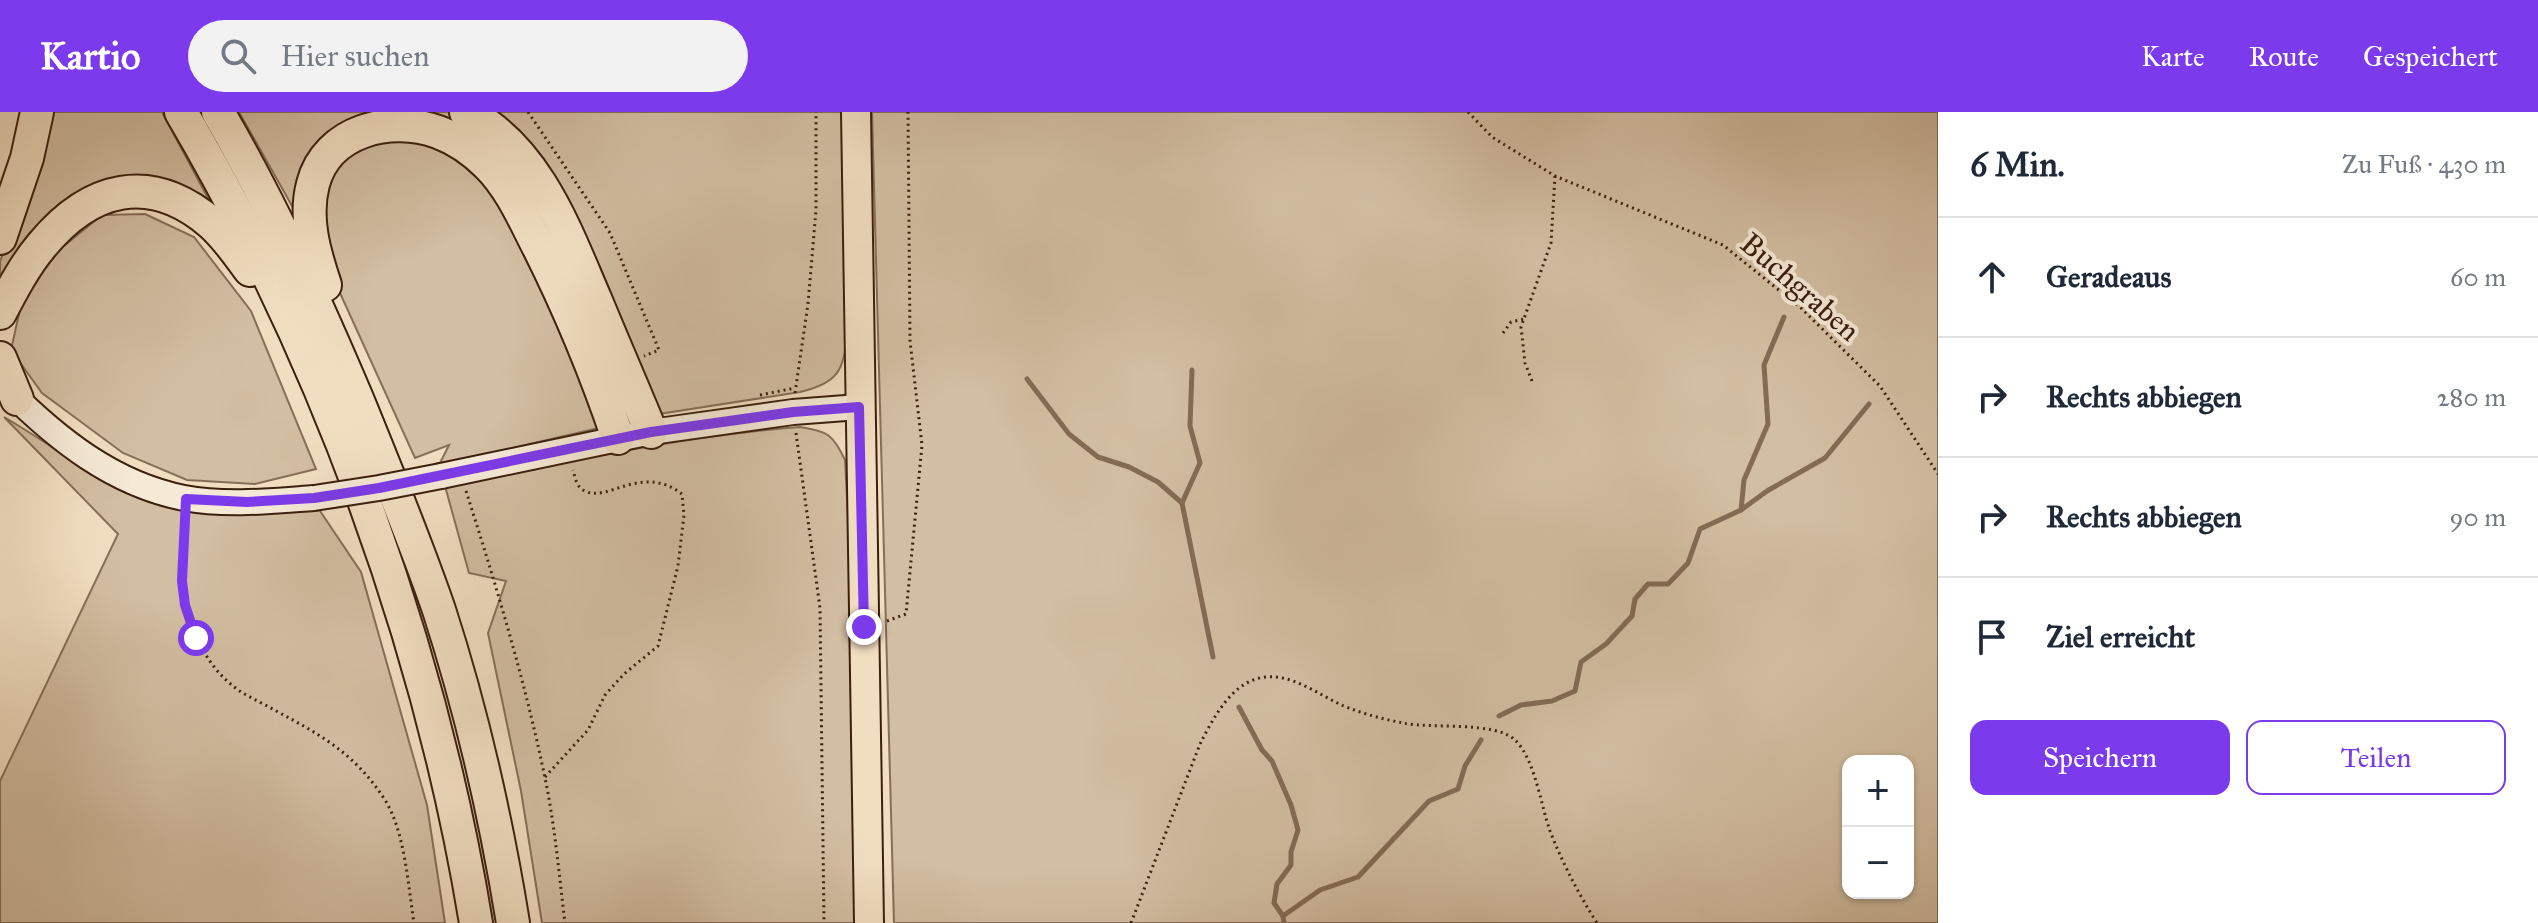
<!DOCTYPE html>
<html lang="de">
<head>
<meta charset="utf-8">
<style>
	:root { --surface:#fff; --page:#f2f2f3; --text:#1f2937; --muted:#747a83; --line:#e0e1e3; --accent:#7c3aed }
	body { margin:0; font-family:"IM FELL Great Primer",serif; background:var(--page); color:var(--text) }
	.controls { position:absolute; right:24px; bottom:24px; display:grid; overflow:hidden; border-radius:16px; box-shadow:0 2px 6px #0004 }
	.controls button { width:72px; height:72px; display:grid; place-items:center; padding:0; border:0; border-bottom:2px solid var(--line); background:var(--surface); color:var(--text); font:40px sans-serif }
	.stop { position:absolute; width:24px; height:24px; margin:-18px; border:6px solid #7c3aed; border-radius:50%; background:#fff }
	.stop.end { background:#7c3aed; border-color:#fff; box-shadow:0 2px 8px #0008 }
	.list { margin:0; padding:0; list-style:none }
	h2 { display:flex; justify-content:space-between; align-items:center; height:104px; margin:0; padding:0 32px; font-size:34px }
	h2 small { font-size:26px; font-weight:400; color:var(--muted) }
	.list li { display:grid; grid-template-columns:52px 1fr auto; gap:24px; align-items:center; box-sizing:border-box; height:120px; padding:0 32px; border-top:2px solid var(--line) }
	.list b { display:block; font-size:30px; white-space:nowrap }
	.list em { font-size:26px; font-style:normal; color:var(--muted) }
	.actions { display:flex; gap:16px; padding:24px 32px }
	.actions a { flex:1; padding:18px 0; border:2px solid var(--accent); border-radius:16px; text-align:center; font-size:28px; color:var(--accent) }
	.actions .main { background:var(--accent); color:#fff }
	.icon { flex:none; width:44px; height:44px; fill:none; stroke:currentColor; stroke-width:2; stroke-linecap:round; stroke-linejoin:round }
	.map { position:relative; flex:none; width:1938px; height:811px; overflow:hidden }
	header { display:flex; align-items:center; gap:48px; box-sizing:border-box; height:112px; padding:0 40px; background:var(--accent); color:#fff }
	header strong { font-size:38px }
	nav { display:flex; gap:44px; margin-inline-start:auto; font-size:28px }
	.search { width:560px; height:72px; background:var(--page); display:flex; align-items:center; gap:20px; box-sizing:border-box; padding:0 28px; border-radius:44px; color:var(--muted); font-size:30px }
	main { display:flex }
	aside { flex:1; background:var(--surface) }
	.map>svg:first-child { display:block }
</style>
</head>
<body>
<header>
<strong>Kartio</strong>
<div class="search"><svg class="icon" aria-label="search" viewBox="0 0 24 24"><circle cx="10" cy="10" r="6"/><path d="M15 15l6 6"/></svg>Hier suchen</div>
<nav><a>Karte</a><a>Route</a><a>Gespeichert</a></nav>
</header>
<main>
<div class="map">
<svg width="1938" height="811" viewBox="0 0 1938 811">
	<rect width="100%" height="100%" fill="#f1dec1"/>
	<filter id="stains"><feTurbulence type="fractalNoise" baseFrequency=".0025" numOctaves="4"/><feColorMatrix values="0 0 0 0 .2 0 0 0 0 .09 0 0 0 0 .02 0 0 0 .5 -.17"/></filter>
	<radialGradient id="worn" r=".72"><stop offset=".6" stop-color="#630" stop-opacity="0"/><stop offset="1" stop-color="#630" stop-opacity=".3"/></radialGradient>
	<g fill="#d2bea2" stroke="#866e58" stroke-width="2" fill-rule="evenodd">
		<path d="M44,0H162L218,105L130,69L0,181V149L21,101Z"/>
		<path d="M239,0H842L847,221C844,259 838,271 800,280L659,302L439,353L449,333L415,346L335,170Z"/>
		<path d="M872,0H1938V811H894ZM1848,649H1908V781H1848Z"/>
		<path d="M145,102L194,125L251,199L316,357L255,372L187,368L123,341L42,281L11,238L22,188L54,142L102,103Z"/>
		<path d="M4,305C57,336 107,376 165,394C214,408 268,399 318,396L361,460L427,693L445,811H0V669L118,422Z"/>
		<path d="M800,315C827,319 833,322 845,348L854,520L860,811H542L521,679L488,521L506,469L469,461L445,374C563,351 680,324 800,315Z"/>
	</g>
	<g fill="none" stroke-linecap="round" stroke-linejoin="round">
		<g stroke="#836b54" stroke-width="5">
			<path d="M1192,258L1190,314L1200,351L1182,391L1213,545"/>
			<path d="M1027,267L1069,322L1098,345L1129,355L1158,370L1182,391"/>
			<path d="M1741,398L1744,368L1768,312L1764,253L1784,205"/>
			<path d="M1239,595L1262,638L1272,649L1291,693L1298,718L1291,740V753L1277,772L1274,791L1283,804L1284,811"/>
			<path d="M1499,604L1521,593L1552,589L1575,579L1581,550L1606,532L1632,504L1635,487L1648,472H1668L1688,451L1700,417L1741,398L1767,379L1825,346L1869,292"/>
			<path d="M1283,804L1320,778L1358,765L1429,689L1458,677L1465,654L1481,628"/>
		</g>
		<defs>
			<g id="secondary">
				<path d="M7,277C57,327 113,372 184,386C226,394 272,389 314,386"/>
				<path d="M441,364L651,320L793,300L859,295"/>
			</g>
			<path id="primary" d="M856,0L869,811"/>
			<g id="motorway">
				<path d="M181,0C325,245 430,530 476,811"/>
				<path d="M218,0C272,93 316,190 358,289C386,358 415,428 439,498C472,600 496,706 513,811"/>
				<path d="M466,0C538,37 566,120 596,189C614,233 633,276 651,320"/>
				<path d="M0,126L27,46L37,0"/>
				<path d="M325,173C314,140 304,106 313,72C327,18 391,3 438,20C457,27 474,39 488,53C511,76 524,107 539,136C570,198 596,261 618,326"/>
				<path d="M0,201C12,178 25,153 42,133C90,75 150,59 211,111C227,125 238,142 250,158"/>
				<path d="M0,246L17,287"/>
			</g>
		</defs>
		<use href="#secondary" stroke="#3b1f0d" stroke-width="28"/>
		<use href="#primary" stroke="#3b1f0d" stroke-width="32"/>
		<use href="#motorway" stroke="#3b1f0d" stroke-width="36"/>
		<g stroke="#3b1f0d" stroke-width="3" stroke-dasharray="2 4" stroke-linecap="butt">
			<path d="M528,0L610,121L659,238L644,244"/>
			<path d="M1468,0L1492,25L1555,64L1723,133L1801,196L1880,274L1938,362"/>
			<path d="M1503,221L1511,210L1524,207"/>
			<path d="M1532,269L1525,251L1521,215L1551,131L1555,64"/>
			<path d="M795,281L808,192L816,98V0"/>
			<path d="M760,283L795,276"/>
			<path d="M796,321L820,496L824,811"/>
			<path d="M466,379C496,473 525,569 545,666C555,714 559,762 565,811"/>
			<path d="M185,404C179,469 183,540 241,580C253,587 266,593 278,600C323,624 356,643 385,688C405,720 408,773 414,811"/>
			<path d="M887,509L906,502L922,333L910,229L908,0"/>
			<path d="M545,665L588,618L605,583L624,562L658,534L678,454L684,403L682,382C642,351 607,391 585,379C576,375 575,365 573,358"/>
			<path d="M1131,811L1200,632C1214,605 1232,569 1265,565C1294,562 1320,584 1344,594C1363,602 1383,607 1403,611C1433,617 1495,609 1515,628C1535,647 1541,694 1550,719C1563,752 1578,781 1597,811"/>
		</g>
		<use href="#secondary" stroke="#f6ead7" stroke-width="24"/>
		<use href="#primary" stroke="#f1dec1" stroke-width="28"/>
		<use href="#motorway" stroke="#f1dec1" stroke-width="32"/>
		<defs>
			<path id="secondary-bridge" d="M314,386L379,376L441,364"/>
		</defs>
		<use href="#secondary-bridge" stroke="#3b1f0d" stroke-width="28" stroke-linecap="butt"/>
		<use href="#secondary-bridge" stroke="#f6ead7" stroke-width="24"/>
	</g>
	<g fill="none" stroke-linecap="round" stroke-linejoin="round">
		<path stroke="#7c3aed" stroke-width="10" d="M196,526L185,493L182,469L186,387L247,390L314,386L379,376L651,320L793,300L859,295L864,515"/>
	</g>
	<g text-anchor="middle" stroke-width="8" stroke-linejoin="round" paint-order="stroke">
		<g font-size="30" fill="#3b1f0d" stroke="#f6ead7">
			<text transform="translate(1800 175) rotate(41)" y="10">Buchgraben</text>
		</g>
	</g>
	<rect width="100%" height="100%" filter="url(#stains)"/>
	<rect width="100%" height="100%" fill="url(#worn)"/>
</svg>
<div class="controls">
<button>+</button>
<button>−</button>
</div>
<div class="stop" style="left:196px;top:526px"></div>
<div class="stop end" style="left:864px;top:515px"></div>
</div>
<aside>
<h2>6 Min.<small>Zu Fuß · 430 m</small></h2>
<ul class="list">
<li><svg class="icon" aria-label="ahead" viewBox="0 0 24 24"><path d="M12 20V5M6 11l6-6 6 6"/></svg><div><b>Geradeaus</b></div><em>60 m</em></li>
<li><svg class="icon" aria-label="right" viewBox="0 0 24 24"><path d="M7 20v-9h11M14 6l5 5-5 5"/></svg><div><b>Rechts abbiegen</b></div><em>280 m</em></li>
<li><svg class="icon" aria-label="right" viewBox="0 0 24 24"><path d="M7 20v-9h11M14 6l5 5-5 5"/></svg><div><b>Rechts abbiegen</b></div><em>90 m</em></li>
<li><svg class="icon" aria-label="arrive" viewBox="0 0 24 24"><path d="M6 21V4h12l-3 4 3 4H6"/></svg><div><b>Ziel erreicht</b></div></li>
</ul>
<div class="actions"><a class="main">Speichern</a><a>Teilen</a></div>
</aside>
</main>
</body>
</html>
